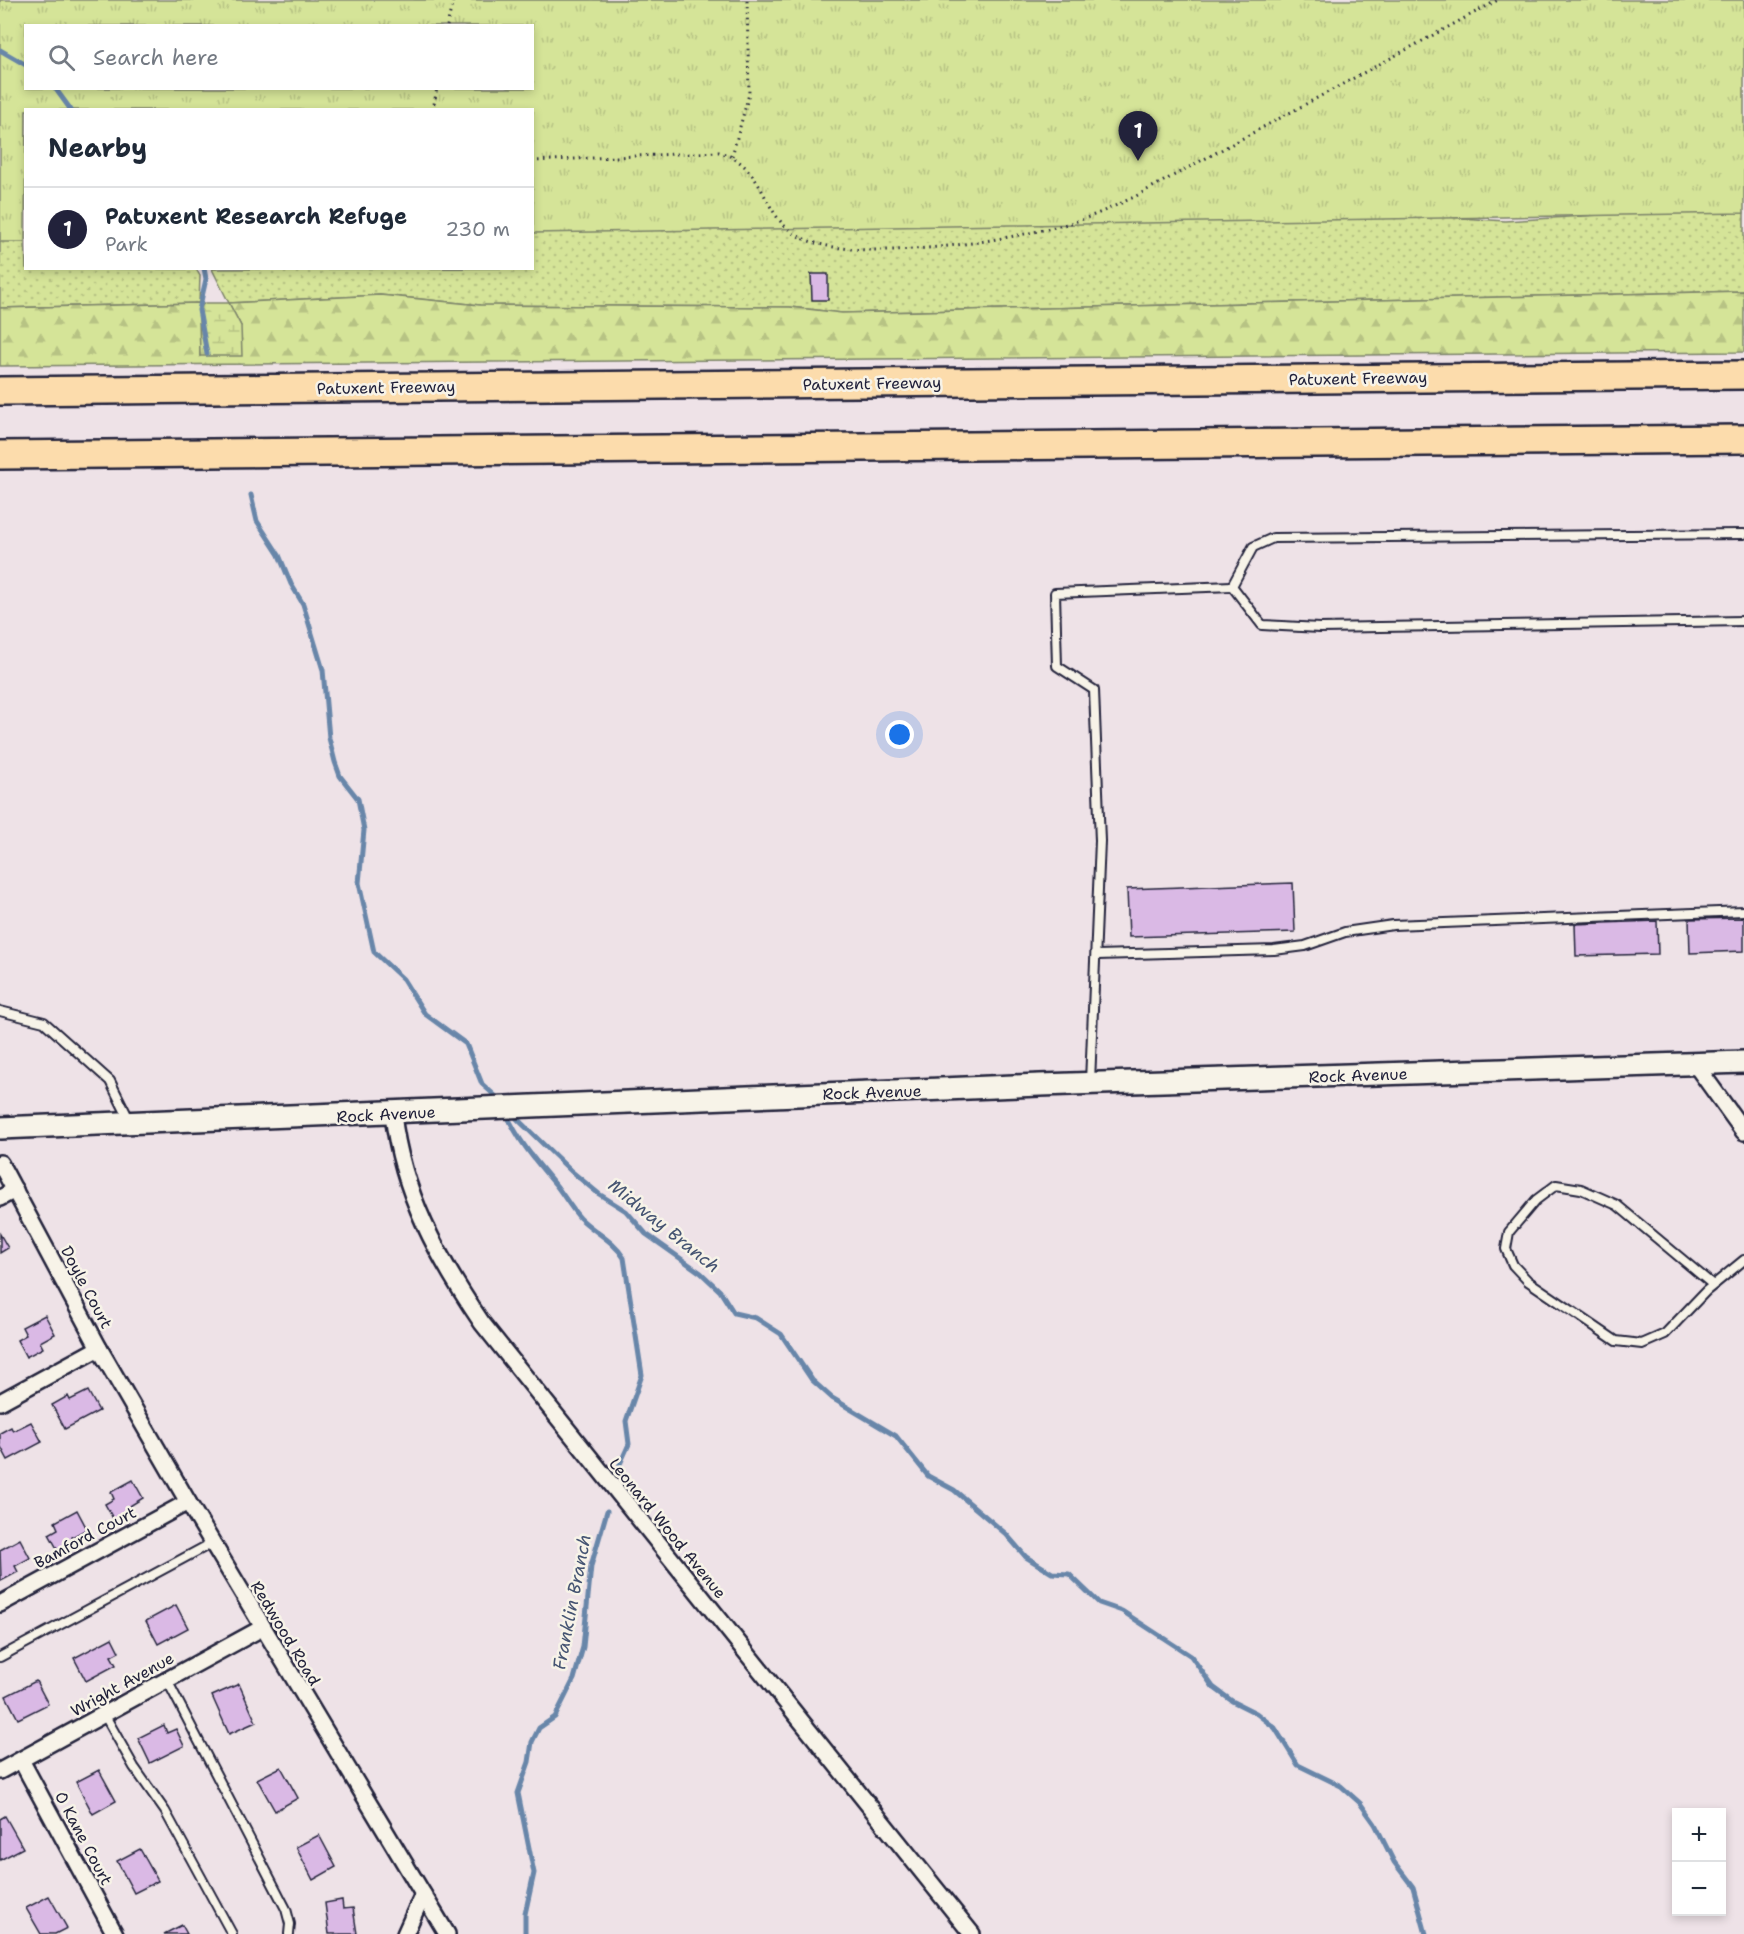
<!DOCTYPE html>
<html lang="en">
<head>
<meta charset="utf-8">
<style>
	:root { --surface:#fff; --page:#f6f6f7; --text:#1f2937; --muted:#747a83; --line:#e0e1e3; --accent:#22223b }
	body { margin:0; font-family:"Shantell Sans",sans-serif; background:var(--page); color:var(--text) }
	.controls { position:absolute; right:18px; bottom:18px; display:grid; overflow:hidden; border-radius:0px; box-shadow:0 3px 9px #0003 }
	.controls button { width:54px; height:54px; display:grid; place-items:center; padding:0; border:0; border-bottom:2px solid var(--line); background:var(--surface); color:var(--text); font:30px sans-serif }
	.you { position:absolute; left:900px; top:735px; width:21px; height:21px; margin:-15px; border:4px solid #fff; border-radius:50%; background:#1a73e8; box-shadow:0 0 0 9px #1a73e833 }
	.badge { display:grid; place-items:center; width:39px; height:39px; border-radius:50%; background:var(--accent); color:#fff; font-size:20px; font-weight:700 }
	.pin { position:absolute; translate:-50% -50px; filter:drop-shadow(0 2px 3px #0008) }
	.pin::after { content:''; position:absolute; top:32px; width:21px; height:18px; background:inherit; clip-path:polygon(0 0,100% 0,50% 100%) }
	.list { margin:0; padding:0; list-style:none }
	h2 { display:flex; justify-content:space-between; align-items:center; height:78px; margin:0; padding:0 24px; font-size:26px }
	h2 small { font-size:20px; font-weight:400; color:var(--muted) }
	.list li { display:grid; grid-template-columns:39px 1fr auto; gap:18px; align-items:center; box-sizing:border-box; height:84px; padding:0 24px; border-top:2px solid var(--line) }
	.list b { display:block; font-size:22px; white-space:nowrap }
	.list p { margin:0; font-size:20px; white-space:nowrap; color:var(--muted) }
	.list em { font-size:20px; font-style:normal; color:var(--muted) }
	.icon { flex:none; width:33px; height:33px; fill:none; stroke:currentColor; stroke-width:2; stroke-linecap:round; stroke-linejoin:round }
	.map { position:relative; flex:none; width:1744px; height:1934px; overflow:hidden }
	.search { position:absolute; background:var(--surface); box-shadow:0 3px 9px #0003; left:24px; top:24px; width:510px; height:66px; display:flex; align-items:center; gap:15px; box-sizing:border-box; padding:0 21px; border-radius:0px; color:var(--muted); font-size:22px }
	.panel { position:absolute; background:var(--surface); box-shadow:0 3px 9px #0003; left:24px; top:108px; width:510px; height:162px; border-radius:0px }
	.map>svg:first-child { display:block }
</style>
</head>
<body>
<div class="map">
<svg width="1744" height="1934" viewBox="0 0 1744 1934">
	<defs>
		<pattern id="grass-dots" width="8" height="8" patternUnits="userSpaceOnUse" patternTransform="scale(1.5)"><rect width="8" height="8" fill="#d5e498"/><path d="M2 2h.1M6 6h.1" fill="none" stroke="#b7c384" stroke-width="1.8" stroke-linecap="round"/></pattern>
		<pattern id="forest-firs" width="22" height="20" patternUnits="userSpaceOnUse" patternTransform="scale(1.5)"><rect width="22" height="20" fill="#d5e498"/><path d="M5 1l3.5 6h-7zM16 11l3.5 6h-7z" fill="#b7c384"/></pattern>
		<pattern id="wetland-marsh" width="20" height="14" patternUnits="userSpaceOnUse" patternTransform="scale(1.5)"><rect width="20" height="14" fill="#d5e498"/><path d="M1 5h8M5 5V1M11 12h8M15 12V8" fill="none" stroke="#b7c384"/></pattern>
		<pattern id="park-tufts" width="24" height="20" patternUnits="userSpaceOnUse" patternTransform="scale(1.5)"><rect width="24" height="20" fill="#d5e498"/><path d="M3 7l-1-3M5 7V3M7 7l1-3M15 17l-1-3M17 17v-4M19 17l1-3" fill="none" stroke="#b7c384"/></pattern>
	</defs>
	<rect width="100%" height="100%" fill="#eee2e7"/>
	<filter id="ink" filterUnits="userSpaceOnUse"><feTurbulence type="fractalNoise" baseFrequency=".0167" numOctaves="2"/><feDisplacementMap in="SourceGraphic" scale="12" xChannelSelector="R" yChannelSelector="G"/><feConvolveMatrix kernelMatrix="1 2 1 2 8 2 1 2 1" color-interpolation-filters="sRGB"/></filter>
	<g filter="url(#ink)">
		<g fill="url(#grass-dots)" stroke="#7c836a" stroke-width="1.5">
			<path d="M414,0H1193L1389,213L1505,221L1663,211L1744,213V291L842,313L790,307L480,305L380,295L229,303L212,269L532,268V26Z"/>
			<path d="M0,236L25,241L26,268L196,269L200,276L199,303L0,308Z"/>
		</g>
		<path fill="url(#forest-firs)" stroke="#7c836a" stroke-width="1.5" d="M1744,291V352L0,366V308L199,303L200,356L241,326L229,303L380,295L480,305L790,307L842,313Z"/>
		<path fill="url(#wetland-marsh)" stroke="#7c836a" stroke-width="1.5" d="M205,303H229L241,326L242,356H200L199,308Z"/>
		<path fill="url(#park-tufts)" stroke="#7c836a" stroke-width="1.5" fill-rule="evenodd" d="M0,0H1744V213L533,233L532,110H26L25,242H0ZM26,26H532V88H26Z"/>
		<g fill="none" stroke-linecap="round" stroke-linejoin="round">
			<g stroke="#6886a9" stroke-width="5">
				<path d="M0,50L26,65"/>
				<path d="M55,88L71,110"/>
				<path d="M204,268L206,279L199,310L207,354"/>
				<path d="M251,495L257,521L279,555L291,584L303,604L323,670L329,738L335,762L340,776L358,799L364,830L359,883L374,952L403,979L425,1014L466,1044L482,1084L501,1101"/>
				<path d="M505,1111C519,1142 534,1159 555,1184C564,1195 570,1207 580,1218C594,1232 614,1241 624,1258L642,1375L626,1421L629,1444L620,1464"/>
				<path d="M511,1113L571,1171L599,1194L626,1211L646,1234L701,1273L720,1291L734,1313L756,1318L781,1334L812,1380L832,1398L896,1436L928,1476L954,1490L1006,1534L1026,1557L1052,1573L1069,1574L1099,1603L1122,1611L1191,1656L1213,1687L1232,1701L1256,1713L1275,1728L1298,1765L1341,1786L1360,1803L1375,1824L1394,1862L1413,1887L1426,1934"/>
				<path d="M525,1934V1914L534,1873L518,1793L529,1762L532,1742L539,1728L555,1717L574,1679L583,1647L591,1566L607,1511"/>
			</g>
		</g>
		<g fill="#dab9e5" stroke="#22223b" stroke-width="1.5">
			<path d="M811,274H828V300H812Z"/>
			<path d="M1293,883L1295,932L1129,937L1127,889Z"/>
			<path d="M1744,918V951L1690,953L1689,919Z"/>
			<path d="M1657,921L1658,954L1576,956L1575,924Z"/>
			<path d="M0,1234L8,1248L0,1253Z"/>
			<path d="M45,1315L55,1334L40,1342L43,1348L26,1357L17,1340L26,1335L22,1327Z"/>
			<path d="M88,1391L99,1411L65,1429L52,1405L68,1396L70,1400Z"/>
			<path d="M31,1422L42,1442L8,1460L0,1445V1433L11,1427L13,1431Z"/>
			<path d="M133,1480L143,1498L128,1507L131,1513L115,1522L105,1504L114,1499L111,1492Z"/>
			<path d="M77,1510L87,1529L72,1537L75,1543L59,1552L49,1534L58,1529L55,1522Z"/>
			<path d="M20,1539L30,1558L15,1566L18,1572L1,1581L0,1550Z"/>
			<path d="M176,1605L188,1628L158,1644L146,1621Z"/>
			<path d="M112,1638L119,1652L111,1656L116,1665L86,1681L74,1658Z"/>
			<path d="M36,1681L48,1704L18,1719L6,1696Z"/>
			<path d="M239,1684L256,1722L229,1734L212,1696Z"/>
			<path d="M164,1725L167,1733L176,1729L184,1746L150,1763L138,1738Z"/>
			<path d="M281,1767L298,1798L275,1811L257,1779Z"/>
			<path d="M99,1770L116,1801L93,1814L76,1782Z"/>
			<path d="M5,1816L23,1848L0,1860V1819Z"/>
			<path d="M319,1835L336,1867L313,1880L296,1847Z"/>
			<path d="M140,1849L158,1881L134,1893L117,1861Z"/>
			<path d="M49,1896L67,1928L55,1934H41L26,1908Z"/>
			<path d="M342,1900L343,1909L353,1908L357,1934H329L325,1903Z"/>
			<path d="M182,1925L187,1934H164Z"/>
		</g>
		<g fill="none" stroke-linecap="round" stroke-linejoin="round">
			<defs>
				<g id="lane">
					<path d="M1232,586L1253,547L1273,538L1744,534"/>
					<path d="M1232,586L1262,625L1320,628L1744,621"/>
					<path d="M1097,955L1274,950L1305,946L1345,932L1393,925L1744,911"/>
					<path d="M0,1011L44,1022L110,1081L130,1121"/>
					<path d="M1090,1082L1100,841L1094,690L1057,666L1055,593L1232,586"/>
					<path d="M1713,1285L1617,1205L1581,1189L1556,1185L1536,1200L1509,1232L1506,1249L1513,1265L1528,1281L1616,1341L1642,1344L1665,1334L1706,1291L1744,1260"/>
					<path d="M0,1657L212,1543"/>
					<path d="M167,1680L286,1909L290,1924L289,1934"/>
					<path d="M104,1714L134,1767L165,1811L232,1934"/>
				</g>
				<g id="street">
					<path d="M1695,1064L1744,1132"/>
					<path d="M393,1114C402,1193 438,1258 482,1323L972,1934"/>
					<path d="M0,1163L99,1348L188,1502L447,1934"/>
					<path d="M0,1198L15,1190"/>
					<path d="M0,1402L99,1348"/>
					<path d="M0,1604L188,1502"/>
					<path d="M21,1760L115,1934"/>
					<path d="M0,1771L262,1628"/>
					<path d="M405,1934L423,1894"/>
				</g>
				<path id="secondary" d="M0,1128L1040,1085L1744,1062"/>
				<g id="highway">
					<path d="M0,391L1744,375"/>
					<path d="M0,455L1744,439"/>
				</g>
			</defs>
			<use href="#lane" stroke="#22223b" stroke-width="12"/>
			<use href="#street" stroke="#22223b" stroke-width="20"/>
			<use href="#secondary" stroke="#22223b" stroke-width="26"/>
			<use href="#highway" stroke="#22223b" stroke-width="32"/>
			<g stroke="#22223b" stroke-width="3" stroke-dasharray="1.5 4.5" stroke-linecap="butt">
				<path d="M447,26L453,0"/>
				<path d="M433,110L437,88"/>
				<path d="M732,156L749,94L747,0"/>
				<path d="M532,161L719,152C767,166 760,215 798,236C854,267 1016,240 1077,221C1097,215 1117,205 1136,196L1498,0"/>
			</g>
			<use href="#lane" stroke="#f7f3e8" stroke-width="8"/>
			<use href="#street" stroke="#f7f3e8" stroke-width="15"/>
			<use href="#secondary" stroke="#f7f3e8" stroke-width="21"/>
			<use href="#highway" stroke="#fcdcac" stroke-width="27"/>
		</g>
	</g>
	<g text-anchor="middle" stroke-width="5" stroke-linejoin="round" paint-order="stroke">
		<g font-size="16" fill="#22223b" stroke="#f7f3e8">
			<text transform="translate(1358 378) rotate(-1)" y="6">Patuxent Freeway</text>
			<text transform="translate(872 383) rotate(-1)" y="6">Patuxent Freeway</text>
			<text transform="translate(386 387) rotate(-1)" y="6">Patuxent Freeway</text>
			<text transform="translate(1358 1075) rotate(-2)" y="6">Rock Avenue</text>
			<text transform="translate(872 1092) rotate(-2)" y="6">Rock Avenue</text>
			<text transform="translate(386 1114) rotate(-3)" y="6">Rock Avenue</text>
			<text transform="translate(87 1287) rotate(62)" y="6">Doyle Court</text>
			<text transform="translate(668 1528) rotate(51)" y="6">Leonard Wood Avenue</text>
			<text transform="translate(85 1537) rotate(-28)" y="6">Bamford Court</text>
			<text transform="translate(286 1633) rotate(59)" y="6">Redwood Road</text>
			<text transform="translate(122 1684) rotate(-29)" y="6">Wright Avenue</text>
			<text transform="translate(84 1838) rotate(62)" y="6">O Kane Court</text>
		</g>
		<g font-size="18" font-style="italic" fill="#455472" stroke="#f7f3e8">
			<text transform="translate(664 1226) rotate(39)" y="6">Midway Branch</text>
			<text transform="translate(572 1602) rotate(-79)" y="6">Franklin Branch</text>
		</g>
	</g>
</svg>
<div class="controls">
<button>+</button>
<button>−</button>
</div>
<div class="you"></div>
<div class="pin badge" style="left:1138px;top:161px">1</div>
<div class="search"><svg class="icon" aria-label="search" viewBox="0 0 24 24"><circle cx="10" cy="10" r="6"/><path d="M15 15l6 6"/></svg>Search here</div>
<section class="panel">
<h2>Nearby<small></small></h2>
<ul class="list">
<li><span class="badge">1</span><div><b>Patuxent Research Refuge</b><p>Park</p></div><em>230 m</em></li>
</ul>
</section>
</div>
</body>
</html>
